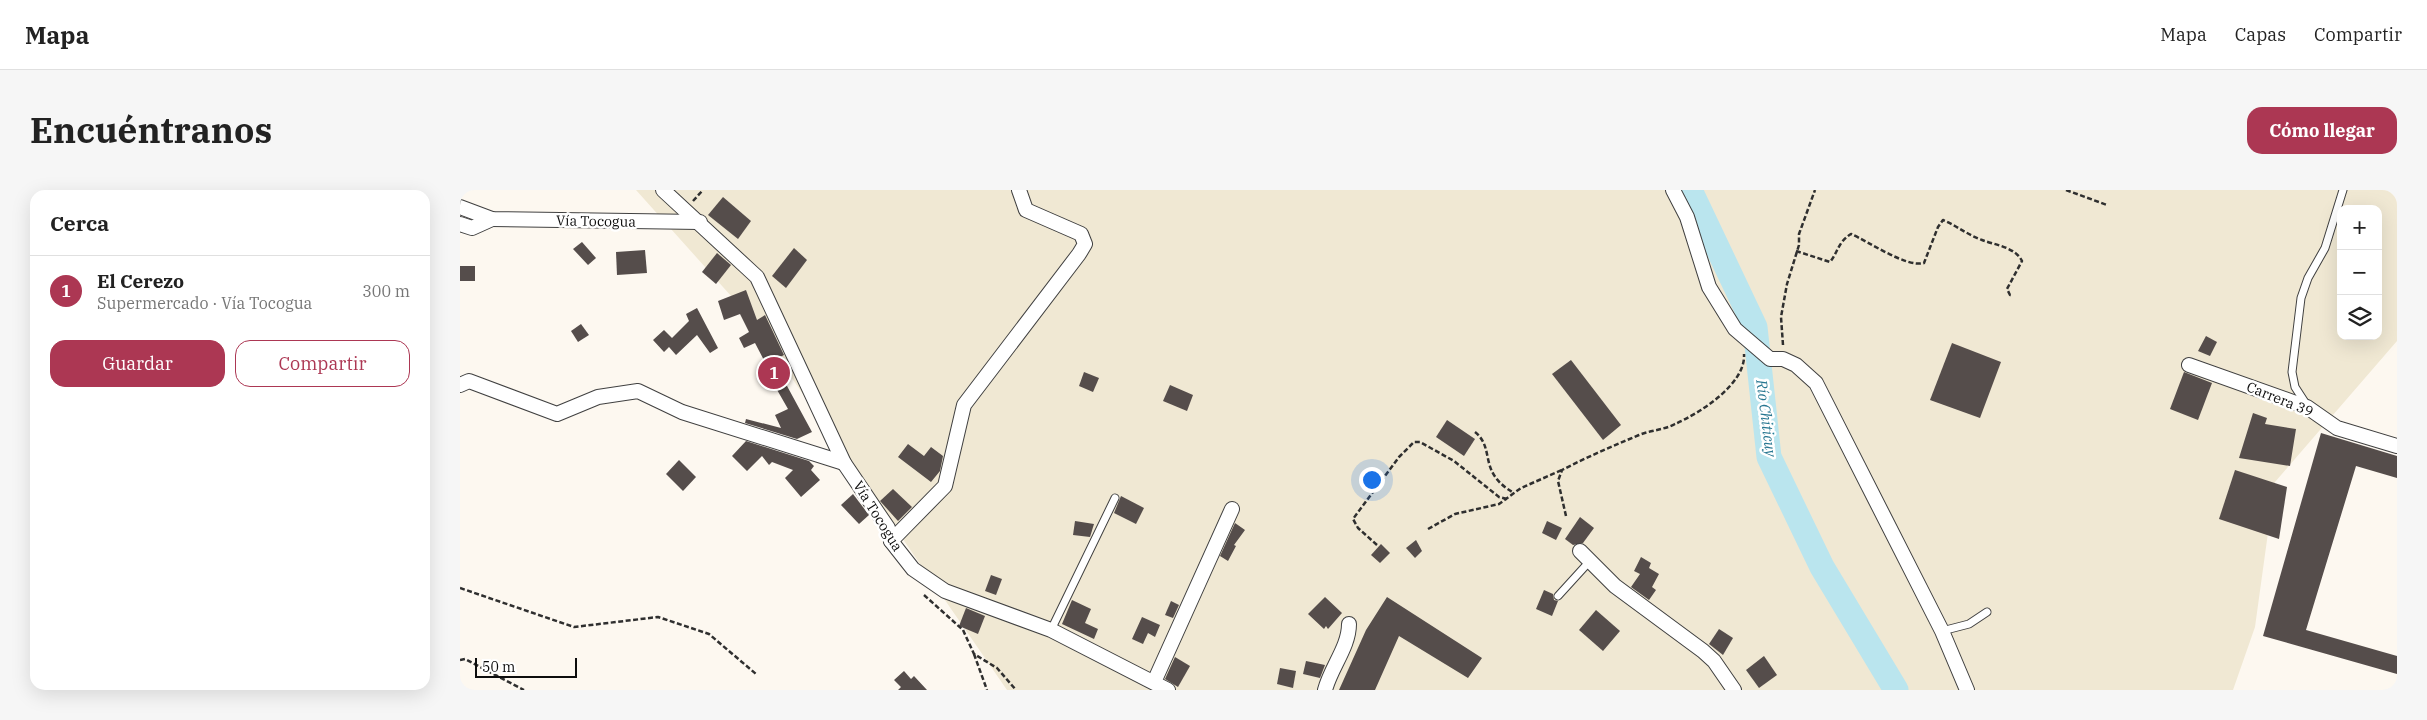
<!DOCTYPE html>
<html lang="es">
<head>
<meta charset="utf-8">
<style>
	:root { --surface:#fff; --page:#f6f6f6; --text:#222; --muted:#767676; --line:#e0e0e0; --accent:#ac3753 }
	body { margin:0; font-family:"IBM Plex Serif",serif; background:var(--page); color:var(--text) }
	.controls { position:absolute; right:15px; top:15px; display:grid; overflow:hidden; border-radius:10px; box-shadow:0 5px 20px #0002 }
	.controls button { width:45px; height:45px; display:grid; place-items:center; padding:0; border:0; border-bottom:1px solid var(--line); background:var(--surface); color:var(--text); font:25px sans-serif }
	.scale { position:absolute; left:15px; bottom:12px; width:102px; box-sizing:border-box; padding-left:5px; border:2px solid #0d0d0d; border-top:0; font-size:14px; line-height:18px; white-space:nowrap; color:#0d0d0d; -webkit-text-stroke:4px #fff; paint-order:stroke }
	.you { position:absolute; left:911px; top:289px; width:18px; height:18px; margin:-12px; border:4px solid #fff; border-radius:50%; background:#1a73e8; box-shadow:0 0 0 8px #1a73e833 }
	.badge { display:grid; place-items:center; width:32px; height:32px; border-radius:50%; background:var(--accent); color:#fff; font-size:16px; font-weight:700 }
	.pin { position:absolute; translate:-50% -50%; border:2px solid #fff; box-shadow:0 1px 5px #0006 }
	.list { margin:0; padding:0; list-style:none }
	h2 { display:flex; justify-content:space-between; align-items:center; height:65px; margin:0; padding:0 20px; font-size:21px }
	h2 small { font-size:16px; font-weight:400; color:var(--muted) }
	.list li { display:grid; grid-template-columns:32px 1fr auto; gap:15px; align-items:center; box-sizing:border-box; height:70px; padding:0 20px; border-top:1px solid var(--line) }
	.list b { display:block; font-size:19px; white-space:nowrap }
	.list p { margin:0; font-size:16px; white-space:nowrap; color:var(--muted) }
	.list em { font-size:16px; font-style:normal; color:var(--muted) }
	.actions { display:flex; gap:10px; padding:15px 20px }
	.actions a { flex:1; padding:11px 0; border:1px solid var(--accent); border-radius:15px; text-align:center; font-size:18px; color:var(--accent) }
	.actions .main { background:var(--accent); color:#fff }
	.icon { flex:none; width:28px; height:28px; fill:none; stroke:currentColor; stroke-width:2; stroke-linecap:round; stroke-linejoin:round }
	.map { position:relative; flex:none; width:1937px; height:500px; overflow:hidden; border-radius:15px }
	header { display:flex; align-items:center; gap:30px; box-sizing:border-box; height:70px; padding:0 25px; background:var(--surface); border-bottom:1px solid var(--line) }
	header strong { font-size:24px }
	nav { display:flex; gap:28px; margin-inline-start:auto; font-size:18px }
	.intro { display:flex; align-items:center; justify-content:space-between; box-sizing:border-box; height:120px; padding:0 30px }
	h1 { margin:0; font-size:35px }
	.button { padding:12px 22px; border-radius:15px; background:var(--accent); color:#fff; font-size:18px; font-weight:700 }
	main { display:flex; gap:30px; padding:0 30px }
	aside { flex:1; background:var(--surface); border-radius:15px; box-shadow:0 5px 20px #0002 }
	.map>svg:first-child { display:block }
</style>
</head>
<body>
<header>
<strong>Mapa</strong>
<nav><a>Mapa</a><a>Capas</a><a>Compartir</a></nav>
</header>
<div class="intro"><h1>Encuéntranos</h1><a class="button">Cómo llegar</a></div>
<main>
<aside>
<h2>Cerca<small></small></h2>
<ul class="list">
<li><span class="badge">1</span><div><b>El Cerezo</b><p>Supermercado · Vía Tocogua</p></div><em>300 m</em></li>
</ul>
<div class="actions"><a class="main">Guardar</a><a>Compartir</a></div>
</aside>
<div class="map">
<svg width="1937" height="500" viewBox="0 0 1937 500">
	<rect width="100%" height="100%" fill="#fdf8f0"/>
	<path fill="#f0e8d3" fill-rule="evenodd" d="M176,0H1937V151L1815,292L1795,437L1773,500H547L289,126ZM1881,19H1918V146H1881Z"/>
	<g fill="none" stroke-linecap="round" stroke-linejoin="round">
		<path stroke="#bae5ee" stroke-width="25" d="M1230,0L1295,137L1309,267L1362,377L1436,500"/>
	</g>
	<g fill="#554d4b">
		<path d="M263,7L291,31L278,49L248,25Z"/>
		<path d="M122,52L136,68L128,75L113,59Z"/>
		<path d="M334,58L347,70L326,98L312,86Z"/>
		<path d="M185,60L187,83L157,85L156,62Z"/>
		<path d="M257,63L271,75L256,94L242,82Z"/>
		<rect x="0" y="76" width="15" height="15"/>
		<path d="M286,100L297,130L305,125L324,165L306,174L295,153L284,158L279,148L289,142L280,124L264,130L258,111Z"/>
		<path d="M237,118L258,158L250,163L237,145L216,165L209,157L204,162L193,150L204,140L212,148L229,131L226,124Z"/>
		<path d="M121,134L129,145L118,152L111,141Z"/>
		<path d="M1746,146L1757,152L1750,166L1738,161Z"/>
		<path d="M1492,153L1541,172L1520,228L1470,210Z"/>
		<path d="M1111,170L1161,235L1143,250L1092,184Z"/>
		<path d="M314,172L352,242L337,249L285,233L286,229L321,238L315,225L328,219L304,177Z"/>
		<path d="M624,182L639,188L633,202L619,196Z"/>
		<path d="M1724,182L1752,193L1738,230L1710,219Z"/>
		<path d="M710,195L733,205L727,221L703,211Z"/>
		<path d="M1793,223L1807,228L1805,234L1836,239L1830,276L1779,268Z"/>
		<path d="M987,230L1015,249L1004,266L976,247Z"/>
		<path d="M1861,243L1937,266V288L1896,276L1846,440L1937,466V484L1803,446Z"/>
		<path d="M286,251L349,271L354,276L351,280L360,290L341,307L325,288L333,280L312,272L309,275L302,266L287,281L272,266Z"/>
		<path d="M448,254L464,266L471,257L483,266L480,281L471,292L438,267Z"/>
		<path d="M219,270L236,287L223,301L206,284Z"/>
		<path d="M1775,280L1827,297L1819,349L1759,329Z"/>
		<path d="M433,299L452,317L438,331L420,311Z"/>
		<path d="M393,304L409,325L399,334L381,315Z"/>
		<path d="M661,306L684,318L676,334L654,323Z"/>
		<path d="M1120,327L1134,338L1123,353L1113,355L1105,349Z"/>
		<path d="M615,331L634,334L630,347L613,345Z"/>
		<path d="M1087,331L1102,338L1096,350L1082,343Z"/>
		<path d="M775,333L785,340L774,355L776,356L768,371L760,366Z"/>
		<path d="M956,350L962,361L955,368L946,358Z"/>
		<path d="M921,354L930,363L920,373L911,365Z"/>
		<path d="M1181,367L1191,373L1189,378L1199,384L1192,397L1196,400L1189,410L1171,397L1180,384L1174,381Z"/>
		<path d="M531,385L542,389L536,405L525,401Z"/>
		<path d="M1084,400L1093,404L1094,410L1098,411L1092,426L1076,419Z"/>
		<path d="M865,407L882,423L868,439L866,436L864,439L848,424Z"/>
		<path d="M927,407L1022,468L1008,488L939,446L915,500H879L906,440Z"/>
		<path d="M612,410L631,419L625,433L638,439L634,449L602,434Z"/>
		<path d="M711,411L719,415L713,428L705,425Z"/>
		<path d="M506,418L525,426L518,444L499,436Z"/>
		<path d="M1136,420L1160,441L1143,461L1119,440Z"/>
		<path d="M682,427L700,435L695,447L688,443L683,454L672,449Z"/>
		<path d="M1259,439L1273,448L1263,465L1249,454Z"/>
		<path d="M1304,466L1317,485L1299,498L1286,480Z"/>
		<path d="M715,467L730,476L718,497L705,489Z"/>
		<path d="M846,471L865,475L860,488L843,484Z"/>
		<path d="M820,478L836,481L833,498L817,494Z"/>
		<path d="M444,481L451,489L454,486L467,500H438L441,497L434,490Z"/>
	</g>
	<g fill="none" stroke-linecap="round" stroke-linejoin="round">
		<defs>
			<g id="lane">
				<path d="M1846,214L1835,197L1832,182L1841,108L1848,88L1865,58L1883,0"/>
				<path d="M1098,406L1129,372"/>
				<path d="M591,440L655,308"/>
				<path d="M1482,441L1509,434L1527,422"/>
			</g>
			<g id="street">
				<path d="M203,0L297,87L384,273L428,338L431,351L453,379L485,401L591,440L708,500"/>
				<path d="M1213,0L1227,27L1249,97L1275,139L1310,169H1323L1336,175L1356,193L1482,441L1507,500"/>
				<path d="M0,17L32,29L240,32"/>
				<path d="M0,34L12,38L32,29"/>
				<path d="M1729,175L1847,217L1877,238L1937,256"/>
				<path d="M0,195L9,191L97,224L138,207L178,201L222,222L384,273"/>
				<path d="M431,351L485,296L504,215L619,64L625,54L621,44L566,20L559,0"/>
				<path d="M1120,361L1155,396L1243,461L1254,471L1274,500"/>
				<path d="M694,492L772,319"/>
				<path d="M865,500C871,477 889,457 889,434"/>
			</g>
		</defs>
		<use href="#lane" stroke="#404040" stroke-width="9"/>
		<use href="#street" stroke="#404040" stroke-width="16"/>
		<g stroke="#2f2f2f" stroke-width="2.5" stroke-dasharray="5 2.5" stroke-linecap="butt">
			<path d="M1606,0L1647,15"/>
			<path d="M233,11L243,0"/>
			<path d="M1336,61L1370,72C1378,62 1378,52 1391,44C1408,51 1446,78 1464,73L1478,37L1483,30C1497,36 1508,45 1522,50C1535,55 1555,57 1562,71L1547,99L1550,105H1553"/>
			<path d="M1323,155L1321,127L1327,94L1339,55V44L1355,0"/>
			<path d="M1015,242C1036,259 1017,282 1054,303"/>
			<path d="M1106,326L1098,291L1102,280C1127,267 1153,256 1179,245C1191,240 1204,240 1215,234C1240,223 1286,194 1284,164"/>
			<path d="M968,339L995,324L1039,314L1061,298L1102,280"/>
			<path d="M917,355L898,338L893,329L939,267L954,252H960L994,271L1039,307L1047,309"/>
			<path d="M0,398L114,437L198,427L249,444L296,484"/>
			<path d="M464,405L503,440L514,464L537,478L556,500"/>
			<path d="M514,464L527,500"/>
			<path d="M0,470L5,469L64,500"/>
		</g>
		<use href="#lane" stroke="#fff" stroke-width="7"/>
		<use href="#street" stroke="#fff" stroke-width="14"/>
	</g>
	<g text-anchor="middle" stroke-width="5" stroke-linejoin="round" paint-order="stroke">
		<g font-size="14" fill="#0d0d0d" stroke="#fff">
			<text transform="translate(136 31) rotate(1)" y="5">Vía Tocogua</text>
			<text transform="translate(1820 209) rotate(22)" y="5">Carrera 39</text>
			<text transform="translate(418 326) rotate(58)" y="5">Vía Tocogua</text>
		</g>
		<g font-size="15" font-style="italic" fill="#267690" stroke="#fff">
			<text transform="translate(1306 228) rotate(83)" y="5">Río Chiticuy</text>
		</g>
	</g>
</svg>
<div class="controls">
<button>+</button>
<button>−</button>
<button><svg class="icon" aria-label="layers" viewBox="0 0 24 24"><path d="M12 4l9 5-9 5-9-5zM3 14l9 5 9-5"/></svg></button>
</div>
<div class="scale">50 m</div>
<div class="you"></div>
<div class="pin badge" style="left:314px;top:183px">1</div>
</div>
</main>
</body>
</html>
